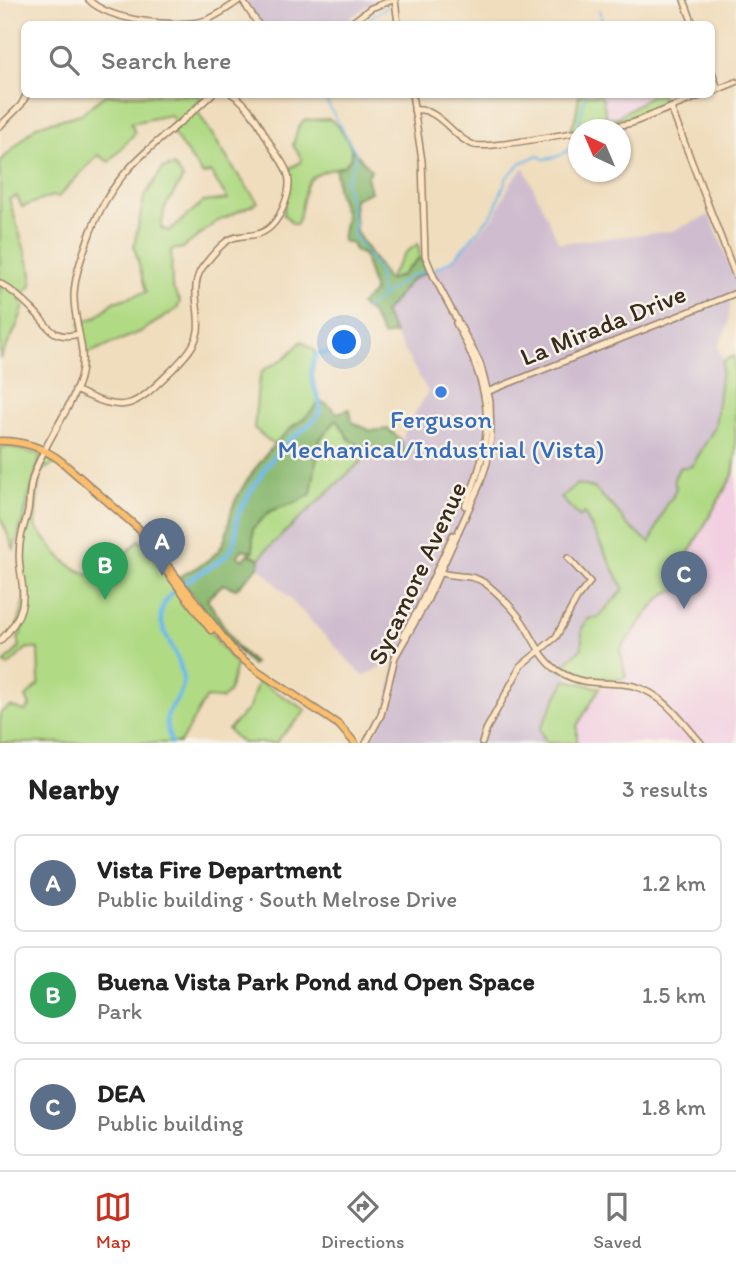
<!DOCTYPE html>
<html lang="en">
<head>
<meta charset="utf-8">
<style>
	:root { --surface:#fff; --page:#f2f2f2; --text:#222; --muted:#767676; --line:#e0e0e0; --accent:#c8321e }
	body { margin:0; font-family:Itim,sans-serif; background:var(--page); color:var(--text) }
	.compass { position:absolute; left:568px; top:119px; width:63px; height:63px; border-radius:50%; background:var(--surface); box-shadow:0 2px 5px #0004; rotate:316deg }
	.you { position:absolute; left:345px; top:343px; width:24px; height:24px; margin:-18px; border:5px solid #fff; border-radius:50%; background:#1a73e8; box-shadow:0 0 0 10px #1a73e833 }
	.badge { display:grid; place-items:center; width:46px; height:46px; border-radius:50%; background:var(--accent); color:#fff; font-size:23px; font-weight:700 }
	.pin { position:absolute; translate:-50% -58px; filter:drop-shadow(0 2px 4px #0008) }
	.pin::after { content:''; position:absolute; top:37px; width:24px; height:21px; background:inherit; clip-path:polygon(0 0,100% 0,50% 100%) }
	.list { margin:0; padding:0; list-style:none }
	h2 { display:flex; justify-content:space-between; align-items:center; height:91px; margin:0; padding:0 28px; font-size:30px }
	h2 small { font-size:23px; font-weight:400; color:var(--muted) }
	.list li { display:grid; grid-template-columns:46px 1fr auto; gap:21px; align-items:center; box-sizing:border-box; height:98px; margin:0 14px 14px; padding:0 14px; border:2px solid var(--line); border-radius:10px }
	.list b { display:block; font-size:26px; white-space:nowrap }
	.list p { margin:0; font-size:23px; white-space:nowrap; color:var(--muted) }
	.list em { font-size:23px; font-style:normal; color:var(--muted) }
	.icon { flex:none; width:38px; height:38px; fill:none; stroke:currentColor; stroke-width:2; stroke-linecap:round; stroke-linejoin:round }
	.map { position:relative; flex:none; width:736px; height:743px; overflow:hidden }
	.search { position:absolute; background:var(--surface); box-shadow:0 2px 5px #0004; left:21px; right:21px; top:21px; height:77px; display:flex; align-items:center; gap:18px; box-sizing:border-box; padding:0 24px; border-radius:10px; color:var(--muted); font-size:26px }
	.sheet { height:427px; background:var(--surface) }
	nav { display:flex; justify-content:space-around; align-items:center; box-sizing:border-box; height:98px; border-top:2px solid var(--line); background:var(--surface); font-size:19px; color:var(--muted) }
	nav a { display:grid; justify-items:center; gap:4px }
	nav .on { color:var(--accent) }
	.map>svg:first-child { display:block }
</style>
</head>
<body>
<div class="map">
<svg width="736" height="743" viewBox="0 0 736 743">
	<rect width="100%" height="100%" fill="#f7f3e8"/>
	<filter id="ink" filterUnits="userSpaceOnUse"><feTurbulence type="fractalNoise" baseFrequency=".0143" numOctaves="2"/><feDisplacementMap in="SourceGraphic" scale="14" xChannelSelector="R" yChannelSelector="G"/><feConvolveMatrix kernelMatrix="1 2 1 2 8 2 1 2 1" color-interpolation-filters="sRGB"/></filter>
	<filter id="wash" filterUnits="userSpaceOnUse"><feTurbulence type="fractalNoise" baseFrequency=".00686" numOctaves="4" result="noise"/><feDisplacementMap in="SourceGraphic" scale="28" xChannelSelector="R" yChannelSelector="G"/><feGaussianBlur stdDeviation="1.57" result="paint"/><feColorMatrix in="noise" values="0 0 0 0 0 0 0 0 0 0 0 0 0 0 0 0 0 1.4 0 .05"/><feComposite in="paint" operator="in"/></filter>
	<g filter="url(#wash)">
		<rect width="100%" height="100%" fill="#f0ddbd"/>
		<g fill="#f2cfe1">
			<path d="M600,95H651L620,116L606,118L603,99Z"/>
			<path d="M736,454V743H577V726L600,688L621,687L627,671L620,650L632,633L663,595L677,590L689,592L677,572L733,475Z"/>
		</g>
		<g fill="#cfbdcf">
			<path d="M244,0H380L364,8L342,24H260Z"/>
			<path d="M524,167L559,243L672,231L710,215L736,281V296L731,297L728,326L718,345L723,361L715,427L692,466L674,479L676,488L672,498L667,503L650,543L625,523L618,512L594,488L580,516L584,513L624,589L598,617L582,628V648L560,668L569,674L540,729L546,743H369L377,731L388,701L394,665L388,664L363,676L259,566L260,559L265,551L376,447L401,443L407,426L428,392L383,313L411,280L454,259L494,217L511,182Z"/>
		</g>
		<g fill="#b0da84" stroke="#768251" stroke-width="2">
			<path d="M105,95H198L201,99L194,106L236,172L258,202L216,222L183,248L171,250L172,287L180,301L177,309L140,332L86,354L80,323L96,317L114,302L146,292L134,246L144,198L163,168L174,166L183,178L165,207L161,228L169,231L203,202L228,199L210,172L203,175L171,131L174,120L170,115L131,123L135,133L109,162L98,155L58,197L52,196L22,207L17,196L9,199L32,274L31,286L19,298L24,306L16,328L0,359V162L36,126L81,114Z"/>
			<path d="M579,95H600L603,99L606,118L617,117V121L571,130L576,115Z"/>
			<path d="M652,95H661L665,106L620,121L619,116Z"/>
			<path d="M329,119C338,123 355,146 351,157C349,161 346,163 344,166C295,177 310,185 297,224H293L283,214L290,180L288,169L301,162L302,159L293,145L298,128L304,120Z"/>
			<path d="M418,244L420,257L400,277L388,280L404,254Z"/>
			<path d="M302,341L315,351L311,381L319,402L309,417L294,425L274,445L254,428L258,385L262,371L285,358Z"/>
			<path d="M734,356L736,454L733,475L678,572L689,593C682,590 675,589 667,593C656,599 629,638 620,650L626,677L622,679C600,678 579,679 559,669L582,648V628L588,619L598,617L624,589L584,513L580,517L561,498L577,484L594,488L618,512L625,523L650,543L667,503L672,498L676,488L674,479L679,468L692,466L715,427L723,361Z"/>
			<path d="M337,419L349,439L371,452L265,551L260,559L249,553L253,551V528L270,511L297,502L311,494L320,439Z"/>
			<path d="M9,447L41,455L14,549L0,517V448Z"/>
			<path d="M44,458H48L55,464L44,469L39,477L35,526C55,551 65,569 98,578L115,565L139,540L236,665L229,692L222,699L206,698L180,743H0V713L10,706L25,711L30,706L26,697L39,684L38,649L27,648L8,666L4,663L20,647L18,639L23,629L18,624C31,588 19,571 21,537C22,520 35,471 44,458Z"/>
			<path d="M566,680L600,688L577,726V743H546L540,729Z"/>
			<path d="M258,681L306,710C297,723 285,730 276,743H242L228,730L249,708Z"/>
		</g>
		<g fill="#8cba72" stroke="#647248" stroke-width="2">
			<path d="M352,149L371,170L367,176L371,192L354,199L356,232L388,280L400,276L420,257L427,272L411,280L384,313L395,334L383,336L371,313L360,305L374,292L364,255L355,251L352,243L342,241L346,216L337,189L336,168L344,166L351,157Z"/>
			<path d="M319,402L327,404L337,413L350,409L352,422L371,431L388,429L400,439L405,455C391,460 387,457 376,447L371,452L349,439L337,419L320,439L311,494L297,502L270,511L253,528V552L243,549L237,556L243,560L249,554L260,559L259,566L236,589L223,584L207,599L237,647L254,663L252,665L229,642L179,577C193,569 209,562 219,550C228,539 228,522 232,509C238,490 260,462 273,446C288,428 306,421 319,402Z"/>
		</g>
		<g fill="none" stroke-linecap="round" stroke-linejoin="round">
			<g stroke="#70bae9" stroke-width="2">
				<path d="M599,9L603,24"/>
				<path d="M362,24L372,16L389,6"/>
				<path d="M322,94L356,153L355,162L345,182L354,220V236L378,270L380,283"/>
				<path d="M434,269L454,259L493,213L507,177L521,163L538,155L543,159C585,157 575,122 586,94"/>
				<path d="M380,286L381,295"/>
				<path d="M365,310L408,277L425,271"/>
			</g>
			<path stroke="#70bae9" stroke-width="4.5" d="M171,743C169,735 165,724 167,717C171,705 182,697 183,683C184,657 158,632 161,613C166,584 209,573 227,554C238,542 235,533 237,519C238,513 243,505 246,500C257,480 270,459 286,443C295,434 312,426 318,415C327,398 301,380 317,354L341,352L347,348"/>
		</g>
	</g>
	<g filter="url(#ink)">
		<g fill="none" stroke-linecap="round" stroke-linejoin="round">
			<defs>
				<g id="secondary">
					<path d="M89,0C110,21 178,29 206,20C218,16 229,7 240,0"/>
					<path d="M242,0L258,24"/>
					<path d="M395,0L398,24"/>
					<path d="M684,0L693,24"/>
					<path d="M350,24L371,8L393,0"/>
					<path d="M712,72L718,89"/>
					<path d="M712,92L736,82"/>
					<path d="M671,108L736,277"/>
					<path d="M414,110C440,107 452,138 474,145C487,149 560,135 578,132"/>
					<path d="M0,126L21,105L27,94"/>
					<path d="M597,130L632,123L705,94"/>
					<path d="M0,283C11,290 22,299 32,309C49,325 50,341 79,334"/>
					<path d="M456,323C493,392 497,435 465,506"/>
					<path d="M75,390C127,415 133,408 172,370C183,358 195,348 198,331C201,311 189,287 202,268C209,259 218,247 227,241C238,233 252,238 263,232C280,224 294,189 287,172C284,164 278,156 273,149C262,130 251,105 232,94"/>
					<path d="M487,392L736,293"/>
					<path d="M438,572C453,578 471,573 485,583C497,592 513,608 522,621C534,639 541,660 560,672C581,685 599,682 622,684C659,687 679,718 701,743"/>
					<path d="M403,635L418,610L453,535"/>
					<path d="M0,641C42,598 12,582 21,537C23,528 26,520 28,511C30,499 29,486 34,474C45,441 70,412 80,378C88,349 73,323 74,294C75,276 81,259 87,242C114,163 156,148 212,94"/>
					<path d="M366,743L381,715L395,657L427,601L480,484L487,463L491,437L490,401L480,363L434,277L425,255L422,161L412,94"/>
					<path d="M482,743L486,730L521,666L556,637L577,598L590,582L568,558"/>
				</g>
				<g id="primary">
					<path d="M0,441C23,441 43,447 61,461L139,529L236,654L258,671L339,725L355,743"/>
					<path d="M146,544L211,630"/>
				</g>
			</defs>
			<use href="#secondary" stroke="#96846e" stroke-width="8"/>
			<use href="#primary" stroke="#96846e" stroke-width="9"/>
			<use href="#secondary" stroke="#fde5c5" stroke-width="5"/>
			<use href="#primary" stroke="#fabe6e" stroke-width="6"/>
		</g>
	</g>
	<circle fill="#3f7fe0" stroke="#f7f3e8" stroke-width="2.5" cx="441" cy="392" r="7"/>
	<g text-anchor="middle" stroke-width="5" stroke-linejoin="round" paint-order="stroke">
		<g font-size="26" fill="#3b2a1e" stroke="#f7f3e8">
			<text transform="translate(603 325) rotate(-22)" y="9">La Mirada Drive</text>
			<text transform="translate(417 573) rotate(-65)" y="9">Sycamore Avenue</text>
		</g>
		<g font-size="26" fill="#366cbe" stroke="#f7f3e8">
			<text x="441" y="428">Ferguson<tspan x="441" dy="30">Mechanical/Industrial (Vista)</tspan></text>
		</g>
	</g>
</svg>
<svg class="compass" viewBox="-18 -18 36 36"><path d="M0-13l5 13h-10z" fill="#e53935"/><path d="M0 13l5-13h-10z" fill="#767676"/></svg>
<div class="you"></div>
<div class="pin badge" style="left:162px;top:576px;background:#5c6f8a">A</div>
<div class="pin badge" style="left:105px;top:600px;background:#2e9e5b">B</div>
<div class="pin badge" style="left:684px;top:609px;background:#5c6f8a">C</div>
<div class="search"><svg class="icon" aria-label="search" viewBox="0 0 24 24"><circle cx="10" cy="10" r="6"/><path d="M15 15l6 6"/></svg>Search here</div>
</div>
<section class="sheet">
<h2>Nearby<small>3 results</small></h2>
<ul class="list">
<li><span class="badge" style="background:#5c6f8a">A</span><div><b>Vista Fire Department</b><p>Public building · South Melrose Drive</p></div><em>1.2 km</em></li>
<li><span class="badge" style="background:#2e9e5b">B</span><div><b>Buena Vista Park Pond and Open Space</b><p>Park</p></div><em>1.5 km</em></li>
<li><span class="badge" style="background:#5c6f8a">C</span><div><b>DEA</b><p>Public building</p></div><em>1.8 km</em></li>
</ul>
</section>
<nav>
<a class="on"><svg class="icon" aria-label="map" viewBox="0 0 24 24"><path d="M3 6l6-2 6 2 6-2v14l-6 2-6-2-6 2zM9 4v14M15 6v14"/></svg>Map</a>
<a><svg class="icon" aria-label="directions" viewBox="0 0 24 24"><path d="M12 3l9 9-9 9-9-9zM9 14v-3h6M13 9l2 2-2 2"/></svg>Directions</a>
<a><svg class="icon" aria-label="saved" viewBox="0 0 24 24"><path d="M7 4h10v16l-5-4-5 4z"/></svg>Saved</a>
</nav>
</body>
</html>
